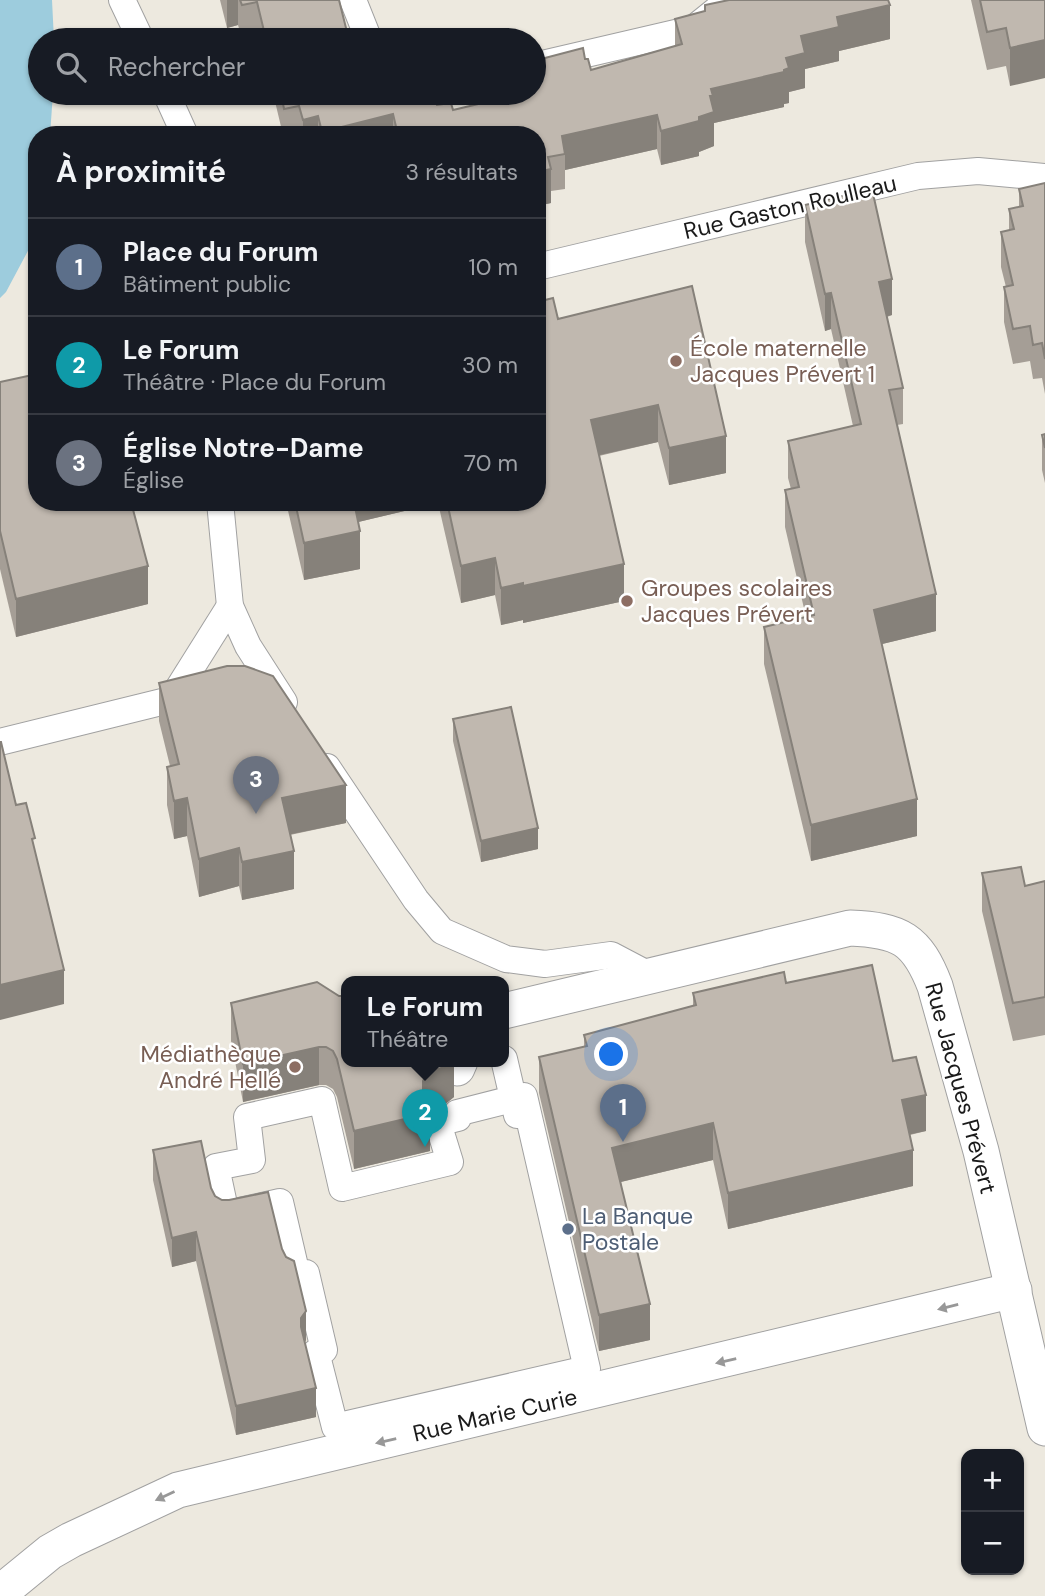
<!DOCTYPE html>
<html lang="fr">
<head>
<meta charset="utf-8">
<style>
	:root { --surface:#171b24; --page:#20242c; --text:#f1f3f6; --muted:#9ea1a6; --line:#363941; --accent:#0f766e }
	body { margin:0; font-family:"DM Sans",sans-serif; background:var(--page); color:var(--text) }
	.controls { position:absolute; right:21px; bottom:21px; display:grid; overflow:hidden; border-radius:14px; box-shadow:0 2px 5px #0004 }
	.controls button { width:63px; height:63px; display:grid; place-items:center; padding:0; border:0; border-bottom:2px solid var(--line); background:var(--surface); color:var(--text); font:35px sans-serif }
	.you { position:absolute; left:612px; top:1055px; width:24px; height:24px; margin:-18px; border:5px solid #fff; border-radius:50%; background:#1a73e8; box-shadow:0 0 0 10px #1a73e833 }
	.badge { display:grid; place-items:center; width:46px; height:46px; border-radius:50%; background:var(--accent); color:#fff; font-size:23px; font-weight:700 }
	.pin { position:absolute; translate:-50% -58px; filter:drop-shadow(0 2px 4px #0008) }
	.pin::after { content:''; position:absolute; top:37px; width:24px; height:21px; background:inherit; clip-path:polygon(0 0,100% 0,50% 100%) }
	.popup { position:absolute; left:341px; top:976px; width:168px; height:91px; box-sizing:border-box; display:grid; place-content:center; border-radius:14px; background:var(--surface); filter:drop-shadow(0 2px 5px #0005); font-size:23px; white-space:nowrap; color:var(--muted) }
	.popup b { font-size:26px; color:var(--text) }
	.popup::after { content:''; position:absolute; left:50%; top:100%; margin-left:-14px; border:14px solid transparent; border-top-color:var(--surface) }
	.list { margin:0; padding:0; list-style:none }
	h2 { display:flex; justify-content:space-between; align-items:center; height:91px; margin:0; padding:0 28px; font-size:30px }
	h2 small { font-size:23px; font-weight:400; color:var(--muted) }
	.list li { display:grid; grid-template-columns:46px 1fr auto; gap:21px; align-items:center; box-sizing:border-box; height:98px; padding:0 28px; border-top:2px solid var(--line) }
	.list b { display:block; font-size:26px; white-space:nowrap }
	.list p { margin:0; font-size:23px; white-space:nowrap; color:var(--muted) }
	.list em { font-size:23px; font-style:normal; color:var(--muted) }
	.icon { flex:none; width:38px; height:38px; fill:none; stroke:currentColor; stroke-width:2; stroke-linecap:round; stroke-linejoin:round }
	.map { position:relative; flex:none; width:1045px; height:1596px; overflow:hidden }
	.search { position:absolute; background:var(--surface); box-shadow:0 2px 5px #0004; left:28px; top:28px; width:518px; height:77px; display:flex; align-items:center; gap:18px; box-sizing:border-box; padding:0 24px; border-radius:38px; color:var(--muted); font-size:26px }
	.panel { position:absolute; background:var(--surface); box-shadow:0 2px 5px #0004; left:28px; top:126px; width:518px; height:385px; border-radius:28px }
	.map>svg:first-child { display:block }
</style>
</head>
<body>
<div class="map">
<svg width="1045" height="1596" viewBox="0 0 1045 1596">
	<rect width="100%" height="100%" fill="#ede9df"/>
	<path fill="#9dccdd" d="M0,0H52L54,40H40V93H53L50,135H37V226L30,247L6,292L0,298Z"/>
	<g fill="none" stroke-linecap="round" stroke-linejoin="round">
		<defs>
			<g id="pedestrian">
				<path d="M122,0L141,40"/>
				<path d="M353,0L369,40"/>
				<path d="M534,66L693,29L729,0"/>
				<path d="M166,93L185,135"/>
				<path d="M537,267L918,176L978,171L1045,177"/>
				<path d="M220,502L230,606L248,646L284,702"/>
				<path d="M171,700L230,606"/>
				<path d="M0,742L194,694"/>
				<path d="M327,767L416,900L442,931L506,959L545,964L611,955L649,975"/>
				<path d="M504,1059L517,1115"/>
				<path d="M524,1096L587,1369L335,1427L316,1352L324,1350L306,1273L297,1275L280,1202L226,1214L216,1167L252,1160L247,1117L322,1100L342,1188L450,1162L438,1123L458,1118L457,1113Z"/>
			</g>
			<g id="minor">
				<path d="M504,1011L850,928C900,930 917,939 935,986L981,1151L1045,1428"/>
				<path d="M457,1068L460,1061"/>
				<path d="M0,1593L50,1552L71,1540L178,1490L1014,1290"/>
			</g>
		</defs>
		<use href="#pedestrian" stroke="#a1a1a1" stroke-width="28"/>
		<use href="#minor" stroke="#a1a1a1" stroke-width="37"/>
		<use href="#pedestrian" stroke="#fff" stroke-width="26"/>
		<use href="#minor" stroke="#fff" stroke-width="35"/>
	</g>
	<g fill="#a59e96">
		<path d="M220,0H339L349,40H258L257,37L242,39L238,25L227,28Z"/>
		<path d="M971,0H1045L1010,86L1006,66L987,70Z"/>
		<path d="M705,5L890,39L839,51V61L805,69V88L789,92V103L784,104V107L714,123V146L699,152V156L661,165L657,149L565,170V189L551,191V203L537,206V135H283L273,93H390L453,110L534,93L541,65V59H585L591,70L675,46V19L705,11Z"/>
		<path d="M1045,183V394L1042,378L1033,379L1030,361L1013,364L1004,322V287H1006L1001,267V232L1009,230V209L1019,207V189Z"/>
		<path d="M805,205L892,315L887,317L903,388V424L897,425L936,631L882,644L917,836L811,861L764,664V627L806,617L785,527V490L791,489L788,478V441L853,426L831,329L825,331L805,242Z"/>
		<path d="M692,286L726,473L669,485L658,442L599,456L624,601L523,623V620L501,625L495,595L461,603L438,503L358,522L360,569L304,580L286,502H537L558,319Z"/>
		<path d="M0,382L148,604L16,637L0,569Z"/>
		<path d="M1045,434V483L1042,470V435Z"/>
		<path d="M159,683L346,823L290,835L294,889L242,900L239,886L199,897L187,836L174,839L167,805V767L170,766L159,721Z"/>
		<path d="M453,719L538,849L481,862L453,741Z"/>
		<path d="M982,873L1025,886L1045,881V1035L1013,1041L982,911Z"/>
		<path d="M786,983L893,1061L926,1131L910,1135L913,1186L728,1229L713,1160L621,1182L650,1340L599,1351L539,1093V1057L584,1047V1035L693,1006V993Z"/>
		<path d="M339,996L454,1061V1097L444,1105L429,1111L430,1151L354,1169L337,1097L333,1089L326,1085H319L243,1102L231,1041V1003Z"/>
		<path d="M153,1150L211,1188L215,1196L282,1249L306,1340L305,1342L316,1417L236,1435L196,1261L172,1267L153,1180Z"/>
	</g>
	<g fill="#86817a">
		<path d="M227,0H238V25L227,28Z"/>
		<path d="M890,5V39L839,51V61L805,69V88L789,92V103L784,104V107L714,123V146L699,152V156L661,165V131L699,117L711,89L786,58L801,36L837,17Z"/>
		<path d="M267,30V40H264V31Z"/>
		<path d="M1045,40V78L1010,86V48Z"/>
		<path d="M393,114V135H322V132Z"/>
		<path d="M657,115V149L565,170V154L562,136Z"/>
		<path d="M318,116V135H303V120Z"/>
		<path d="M551,169V203L537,206V172Z"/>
		<path d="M892,279V315L879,318V282Z"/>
		<path d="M831,293V329L825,331V294Z"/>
		<path d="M658,405V442L591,457V420Z"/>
		<path d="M726,436V473L669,485V448Z"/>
		<path d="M350,502H438V503L350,524Z"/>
		<path d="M360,531V569L304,580V543Z"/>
		<path d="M495,558V595L461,603V566Z"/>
		<path d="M624,564V601L523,623V586Z"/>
		<path d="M148,566V604L16,637V599Z"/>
		<path d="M523,583V620L501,625V588Z"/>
		<path d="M936,594V631L874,646V610Z"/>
		<path d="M346,785V823L282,836V798Z"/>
		<path d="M187,798V836L174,839V801Z"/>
		<path d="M917,799V836L811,861V825Z"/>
		<path d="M538,828V849L481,862V841Z"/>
		<path d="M239,848V886L199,897V859Z"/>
		<path d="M294,851V889L242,900V862Z"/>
		<path d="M64,970V1004L0,1020V985Z"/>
		<path d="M319,1047V1085L243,1102V1064Z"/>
		<path d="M452,1061H454V1097L444,1105L427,1111L430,1113V1151L354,1169V1131L423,1081L427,1073Z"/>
		<path d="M926,1095V1131L902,1136V1100Z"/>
		<path d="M713,1123V1160L612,1184V1148Z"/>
		<path d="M913,1150V1186L728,1229V1193Z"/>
		<path d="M196,1232V1261L172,1267V1238Z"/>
		<path d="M650,1304V1340L599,1351V1315Z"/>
		<path d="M306,1311V1340L301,1347V1318Z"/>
		<path d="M316,1388V1417L236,1435V1406Z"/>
	</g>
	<g fill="#c0b8af" stroke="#86817a" stroke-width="2">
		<path d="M240,0H339L349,40H269L267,30L264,31L257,2L242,5Z"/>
		<path d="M729,0H888L890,5L837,17L839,27L801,36L805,53L786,58L789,68L784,70V72L711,89L713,96H710L714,112L699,117V121L661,131L657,115L562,136L565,154L548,157L551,169L537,172V135H398L393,114L322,132L318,116L303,120L299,106L284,109L281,93H390V94L434,93L437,105L451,103L453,110L525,93H534V66L542,65L541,59L583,48L585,59H588L591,70L682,44L675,19L705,11V5Z"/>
		<path d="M980,0H1045V40L1010,48L1006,28L987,32Z"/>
		<path d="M1045,183V359L1042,343L1033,345L1030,326L1013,329L1004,287L1013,285L1001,232L1014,229L1009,209L1023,206L1019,189Z"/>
		<path d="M872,189L892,279L879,282L903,388L889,390L936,594L874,610L917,799L811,825L764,627L814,615L785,490L799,487L788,441L861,424L831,293L825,294L805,205Z"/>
		<path d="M692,286L726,436L669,448L658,405L591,420L624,564L523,586V583L501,588L495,558L461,566L447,502H537V302L553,298L558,319Z"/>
		<path d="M37,374V502H131L148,566L16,599L0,531V382Z"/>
		<path d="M1045,434V448L1042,435Z"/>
		<path d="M295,502H354L360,531L304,543Z"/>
		<path d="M227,666H245L273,676L346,785L282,798L294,851L242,862L239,848L199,859L187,798L174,801L167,767L179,764L159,683Z"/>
		<path d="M511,707L538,828L481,841L453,719Z"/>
		<path d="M0,742H1L16,805L26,803L35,838L32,839L64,970L0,985Z"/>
		<path d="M1021,867L1025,886L1045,881V997L1013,1003L982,873Z"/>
		<path d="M872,965L893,1061L916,1057L926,1095L902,1100L913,1150L728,1193L713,1123L612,1148L650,1304L599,1315L539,1057L587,1046L584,1035L696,1005L693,993L784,972L786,983Z"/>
		<path d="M317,982L339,996H346V1061H452L444,1067L427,1073L423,1081V1090L430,1113L354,1131L337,1059L333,1051L326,1047H319L243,1064L231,1003Z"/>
		<path d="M201,1141L211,1188L215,1196L222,1200H229L268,1192L282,1249L286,1257L294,1261L306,1311L301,1318V1327L316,1388L236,1406L196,1232L172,1238L153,1150Z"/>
	</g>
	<defs><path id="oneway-solid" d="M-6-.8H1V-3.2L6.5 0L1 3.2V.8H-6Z" transform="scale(1.75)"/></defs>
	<g fill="#989898">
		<use href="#oneway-solid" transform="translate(948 1307) rotate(166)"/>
		<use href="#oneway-solid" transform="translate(726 1361) rotate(167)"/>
		<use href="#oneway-solid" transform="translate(386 1441) rotate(167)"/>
		<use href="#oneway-solid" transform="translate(165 1496) rotate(155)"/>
	</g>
	<g fill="#8d6e63" stroke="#fff" stroke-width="2.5">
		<circle cx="676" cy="361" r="7"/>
		<circle cx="627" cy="601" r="7"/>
		<circle cx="295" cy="1067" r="7"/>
	</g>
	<circle fill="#5c6f8a" stroke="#fff" stroke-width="2.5" cx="568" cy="1229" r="7"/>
	<g text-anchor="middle" stroke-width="5" stroke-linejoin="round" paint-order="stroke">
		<g font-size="23" fill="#1a1a1a" stroke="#fff">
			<text transform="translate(790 207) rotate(-13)" y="8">Rue Gaston Roulleau</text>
			<text transform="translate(961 1088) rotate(75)" y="8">Rue Jacques Prévert</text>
			<text transform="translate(495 1415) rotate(-13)" y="8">Rue Marie Curie</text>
		</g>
		<g font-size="23" fill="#785e54" stroke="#fff" text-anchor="start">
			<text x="690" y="356">École maternelle<tspan x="690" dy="26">Jacques Prévert 1</tspan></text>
			<text x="641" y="596">Groupes scolaires<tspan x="641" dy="26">Jacques Prévert</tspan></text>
			<text x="281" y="1062" text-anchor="end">Médiathèque<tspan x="281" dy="26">André Hellé</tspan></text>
		</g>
		<g font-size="23" fill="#4e5e75" stroke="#fff" text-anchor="start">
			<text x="582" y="1224">La Banque<tspan x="582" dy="26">Postale</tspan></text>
		</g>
	</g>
</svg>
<div class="controls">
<button>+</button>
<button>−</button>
</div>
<div class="you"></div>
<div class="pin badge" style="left:623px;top:1142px;background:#5c6f8a">1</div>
<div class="pin badge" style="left:425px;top:1147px;background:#0f9aa8">2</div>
<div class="popup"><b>Le Forum</b>Théâtre</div>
<div class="pin badge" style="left:256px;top:814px;background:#6b7280">3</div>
<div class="search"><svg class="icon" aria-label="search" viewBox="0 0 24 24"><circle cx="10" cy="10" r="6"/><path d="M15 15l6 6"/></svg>Rechercher</div>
<section class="panel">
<h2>À proximité<small>3 résultats</small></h2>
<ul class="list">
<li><span class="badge" style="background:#5c6f8a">1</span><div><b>Place du Forum</b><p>Bâtiment public</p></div><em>10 m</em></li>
<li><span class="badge" style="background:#0f9aa8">2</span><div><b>Le Forum</b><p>Théâtre · Place du Forum</p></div><em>30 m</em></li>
<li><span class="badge" style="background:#6b7280">3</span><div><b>Église Notre-Dame</b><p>Église</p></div><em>70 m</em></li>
</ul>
</section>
</div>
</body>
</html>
